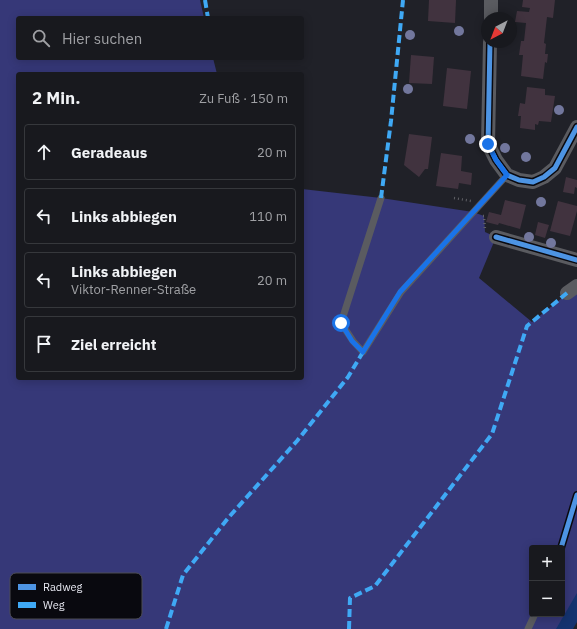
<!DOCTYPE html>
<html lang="de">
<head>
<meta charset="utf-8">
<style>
	:root { --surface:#18191e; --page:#212227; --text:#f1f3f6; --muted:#9fa0a4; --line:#36383c }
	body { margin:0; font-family:"IBM Plex Sans",sans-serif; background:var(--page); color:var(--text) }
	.controls { position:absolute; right:12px; bottom:12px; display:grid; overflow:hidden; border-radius:4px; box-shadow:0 2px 10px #0003 }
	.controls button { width:36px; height:36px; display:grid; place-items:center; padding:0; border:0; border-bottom:1px solid var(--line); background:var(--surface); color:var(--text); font:20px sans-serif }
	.compass { position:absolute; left:481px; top:12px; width:36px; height:36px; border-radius:50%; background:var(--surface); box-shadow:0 2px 10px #0003; rotate:222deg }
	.stop { position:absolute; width:12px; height:12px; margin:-9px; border:3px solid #1a73e8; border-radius:50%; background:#fff }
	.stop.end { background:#1a73e8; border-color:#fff; box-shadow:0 1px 4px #0008 }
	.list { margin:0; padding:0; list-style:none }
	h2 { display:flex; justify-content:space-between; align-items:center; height:52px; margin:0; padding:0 16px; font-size:17px }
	h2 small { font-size:13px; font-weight:400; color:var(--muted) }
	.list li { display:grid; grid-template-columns:26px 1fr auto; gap:12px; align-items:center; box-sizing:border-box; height:56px; margin:0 8px 8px; padding:0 8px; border:1px solid var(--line); border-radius:4px }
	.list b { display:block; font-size:15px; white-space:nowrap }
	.list p { margin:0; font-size:13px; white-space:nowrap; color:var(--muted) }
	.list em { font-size:13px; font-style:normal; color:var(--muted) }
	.icon { flex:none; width:22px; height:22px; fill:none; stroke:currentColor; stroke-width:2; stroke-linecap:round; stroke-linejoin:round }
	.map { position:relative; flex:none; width:577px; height:629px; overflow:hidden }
	.search { position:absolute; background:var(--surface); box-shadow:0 2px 10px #0003; left:16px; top:16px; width:288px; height:44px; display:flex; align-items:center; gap:10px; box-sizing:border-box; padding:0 14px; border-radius:4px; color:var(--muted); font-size:15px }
	.panel { position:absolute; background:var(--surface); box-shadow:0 2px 10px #0003; left:16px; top:72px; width:288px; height:308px; border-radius:4px }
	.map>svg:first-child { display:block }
</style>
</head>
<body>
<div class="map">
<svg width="577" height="629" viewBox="0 0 577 629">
	<rect width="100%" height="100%" fill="#202128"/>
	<path fill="#363878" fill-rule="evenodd" d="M0,0H200L204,18H18V58H213L217,74H18V378H302V189L381,198L473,212L484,216L485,232L496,237L479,278L532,322L577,286V612L568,629H0ZM532,548H562V614H532Z"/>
	<path fill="#14336f" d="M577,593V622L573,629H556Z"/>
	<g fill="#41333f">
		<path d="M429,0H456L455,23L428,21Z"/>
		<path d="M523,0H555L553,18L547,17L544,43L546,44L545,54H548L547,63L545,62L543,79L521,76L523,55H519L521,41H524L526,23L515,22L517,11L529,12L530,8L522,7Z"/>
		<path d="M411,55L434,57L432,84L409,83Z"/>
		<path d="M447,68L471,71L467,109L443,106Z"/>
		<path d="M527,87L545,89V95L555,96L551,122L539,121L538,125L535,124V130L520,128L521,116H518L520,103L525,104Z"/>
		<path d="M409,134L432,137L428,169H425L419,177L404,165Z"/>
		<path d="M441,153L462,156L461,171L472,173L471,185L459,183L458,189L436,186Z"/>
		<path d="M566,177L577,180V188L575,187L574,194L563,192Z"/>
		<path d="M505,200L526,205L520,229L499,223L498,225L486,222L489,212L501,215Z"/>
		<path d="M558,201L577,206V211L570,236L550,231Z"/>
		<path d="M538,222L549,225L545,238L535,235Z"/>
	</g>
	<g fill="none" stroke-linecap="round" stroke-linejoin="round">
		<g stroke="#606166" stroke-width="2.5" stroke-dasharray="1 3" stroke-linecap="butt">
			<path d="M454,198L471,201"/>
			<path d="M483,216H484L485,230"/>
		</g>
		<g stroke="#5a5b60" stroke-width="7">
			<path d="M381,198L341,323L353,341L363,352L401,292L507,175"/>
			<path d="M561,548L577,495"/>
			<path d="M528,629L535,614"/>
		</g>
		<g stroke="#5a5b60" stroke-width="14">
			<path d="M491,18V0"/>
			<path d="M490,42L488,144L496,160L507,175L519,180L533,182L544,177L555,168L577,127"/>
			<path d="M496,237L577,260"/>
			<path d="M567,293L577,286"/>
		</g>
		<g stroke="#3fa9f5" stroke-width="4" stroke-dasharray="8 4" stroke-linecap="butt">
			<path d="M205,0L208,18"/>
			<path d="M381,198L391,121L403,0"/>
			<path d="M166,629L183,575L229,517L297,441L348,377L363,352"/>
			<path d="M349,629L350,598L375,586L492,434L527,326L567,293"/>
		</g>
		<defs>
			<g id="cycleway">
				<path d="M490,42L488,144L496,160L507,175L519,180L533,182L544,177L555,168L577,127"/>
				<path d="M496,237L577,260"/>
				<path d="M561,548L577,495"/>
			</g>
		</defs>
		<use href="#cycleway" stroke="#09090f" stroke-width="8"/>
		<use href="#cycleway" stroke="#4d94e3" stroke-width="5"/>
	</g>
	<g fill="#72779d">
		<circle cx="459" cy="31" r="5"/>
		<circle cx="410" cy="35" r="5"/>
		<circle cx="408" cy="89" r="5"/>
		<circle cx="559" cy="110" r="5"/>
		<circle cx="470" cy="139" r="5"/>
		<circle cx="505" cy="148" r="5"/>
		<circle cx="526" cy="157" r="5"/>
		<circle cx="541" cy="202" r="5"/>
		<circle cx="529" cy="237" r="5"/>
		<circle cx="551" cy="243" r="5"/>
	</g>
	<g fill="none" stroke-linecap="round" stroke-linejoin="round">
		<path stroke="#1a73e8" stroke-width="5" d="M341,323L352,341L363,352L400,292L507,175L496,160L488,144"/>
	</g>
	<rect x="10" y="573" width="132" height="46" rx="6" fill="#09090f" stroke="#4c4c53" stroke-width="1"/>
	<rect x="18" y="584" width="18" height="6" fill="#4d94e3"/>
	<rect x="18" y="602" width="18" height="6" fill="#3fa9f5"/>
	<g font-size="11" fill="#e7e8f1">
		<text x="43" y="591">Radweg</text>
		<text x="43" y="609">Weg</text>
	</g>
</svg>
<div class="controls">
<button>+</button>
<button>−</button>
</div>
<svg class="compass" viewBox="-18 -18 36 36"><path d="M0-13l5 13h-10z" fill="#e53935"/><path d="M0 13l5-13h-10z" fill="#9fa0a4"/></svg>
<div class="stop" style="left:341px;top:323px"></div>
<div class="stop end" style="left:488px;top:144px"></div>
<div class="search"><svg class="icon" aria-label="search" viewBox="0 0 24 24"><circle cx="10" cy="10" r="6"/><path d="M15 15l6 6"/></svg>Hier suchen</div>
<section class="panel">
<h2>2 Min.<small>Zu Fuß · 150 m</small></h2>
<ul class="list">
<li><svg class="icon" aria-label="ahead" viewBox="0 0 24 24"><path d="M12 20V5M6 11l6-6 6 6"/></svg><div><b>Geradeaus</b></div><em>20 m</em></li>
<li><svg class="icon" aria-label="left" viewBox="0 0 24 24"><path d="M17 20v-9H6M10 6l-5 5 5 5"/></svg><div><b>Links abbiegen</b></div><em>110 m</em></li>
<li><svg class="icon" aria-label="left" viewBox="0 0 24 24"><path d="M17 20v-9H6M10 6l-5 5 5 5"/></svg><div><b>Links abbiegen</b><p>Viktor-Renner-Straße</p></div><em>20 m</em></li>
<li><svg class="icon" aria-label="arrive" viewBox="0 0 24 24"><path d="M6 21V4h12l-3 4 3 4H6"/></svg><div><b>Ziel erreicht</b></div></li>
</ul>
</section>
</div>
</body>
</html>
